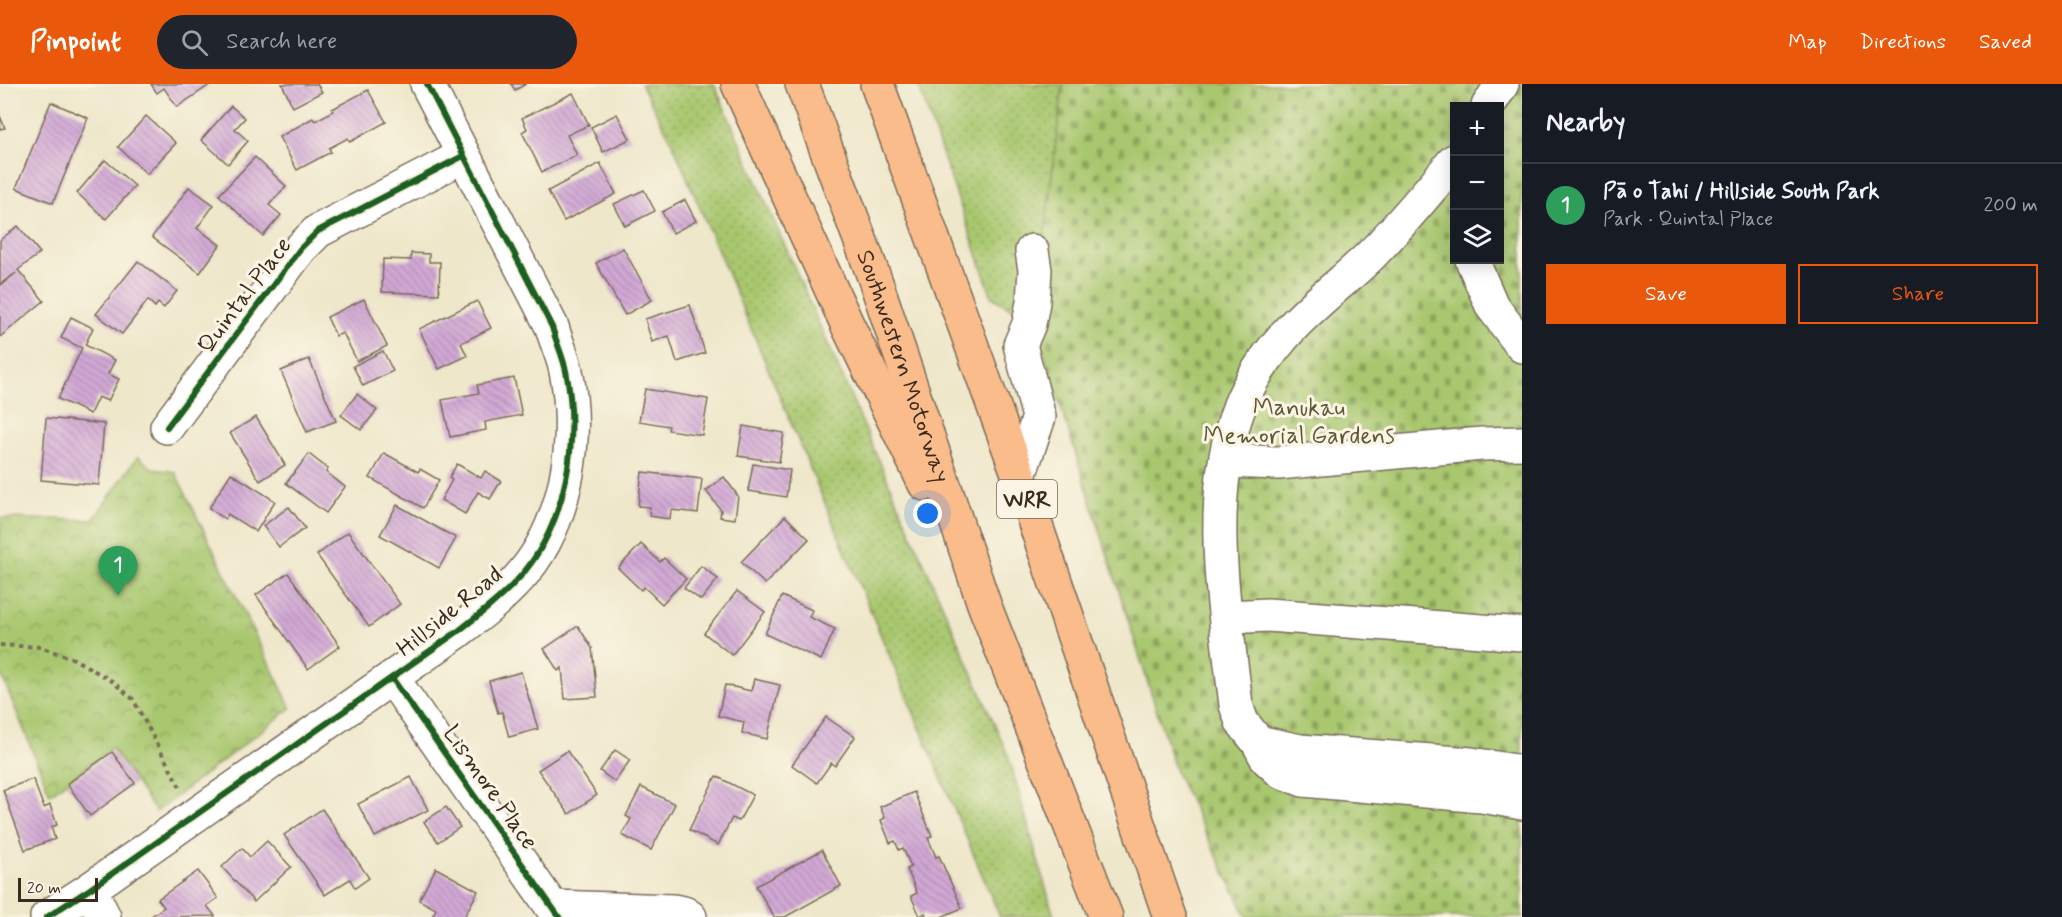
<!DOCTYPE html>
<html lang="en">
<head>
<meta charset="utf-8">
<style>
	:root { --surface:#171b24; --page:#20242c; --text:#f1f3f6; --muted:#9ea1a6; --line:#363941; --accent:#ea580c }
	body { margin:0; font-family:Mynerve,sans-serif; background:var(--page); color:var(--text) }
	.controls { position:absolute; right:18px; top:18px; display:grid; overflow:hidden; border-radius:0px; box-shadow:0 3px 15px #0003 }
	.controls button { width:54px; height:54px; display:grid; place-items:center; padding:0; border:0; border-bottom:2px solid var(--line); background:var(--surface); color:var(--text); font:30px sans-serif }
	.scale { position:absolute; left:18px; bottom:15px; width:80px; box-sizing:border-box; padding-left:6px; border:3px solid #3b2a1e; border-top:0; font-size:16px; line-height:21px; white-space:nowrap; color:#3b2a1e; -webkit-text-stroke:4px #fcf5e5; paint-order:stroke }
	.you { position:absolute; left:928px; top:430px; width:21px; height:21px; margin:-15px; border:4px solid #fff; border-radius:50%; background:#1a73e8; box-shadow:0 0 0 9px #1a73e833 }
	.badge { display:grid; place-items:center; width:39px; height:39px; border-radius:50%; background:var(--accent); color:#fff; font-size:20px; font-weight:700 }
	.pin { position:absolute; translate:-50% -50px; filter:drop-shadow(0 2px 3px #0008) }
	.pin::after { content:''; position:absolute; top:32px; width:21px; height:18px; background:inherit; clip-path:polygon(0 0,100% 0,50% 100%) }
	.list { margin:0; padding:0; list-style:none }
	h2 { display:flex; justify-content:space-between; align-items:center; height:78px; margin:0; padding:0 24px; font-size:26px }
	h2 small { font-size:20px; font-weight:400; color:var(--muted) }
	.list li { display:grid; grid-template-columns:39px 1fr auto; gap:18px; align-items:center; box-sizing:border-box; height:84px; padding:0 24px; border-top:2px solid var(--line) }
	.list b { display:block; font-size:22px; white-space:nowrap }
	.list p { margin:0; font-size:20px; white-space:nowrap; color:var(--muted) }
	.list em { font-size:20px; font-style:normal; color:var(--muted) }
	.actions { display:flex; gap:12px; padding:18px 24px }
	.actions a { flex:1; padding:14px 0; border:2px solid var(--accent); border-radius:0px; text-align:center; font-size:21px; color:var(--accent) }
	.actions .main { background:var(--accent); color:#fff }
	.icon { flex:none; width:33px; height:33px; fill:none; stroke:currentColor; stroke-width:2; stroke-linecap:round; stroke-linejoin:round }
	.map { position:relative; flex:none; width:1522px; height:833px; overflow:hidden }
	header { display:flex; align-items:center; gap:36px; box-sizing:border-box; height:84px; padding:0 30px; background:var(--accent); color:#fff }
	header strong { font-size:28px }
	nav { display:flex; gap:33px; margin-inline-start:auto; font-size:21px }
	.search { width:420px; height:54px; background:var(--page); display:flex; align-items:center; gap:15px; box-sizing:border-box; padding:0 21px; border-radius:33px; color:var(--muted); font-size:22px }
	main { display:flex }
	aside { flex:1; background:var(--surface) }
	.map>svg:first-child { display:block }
</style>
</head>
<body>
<header>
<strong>Pinpoint</strong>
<div class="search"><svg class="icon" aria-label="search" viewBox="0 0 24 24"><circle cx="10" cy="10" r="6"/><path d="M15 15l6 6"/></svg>Search here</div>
<nav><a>Map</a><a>Directions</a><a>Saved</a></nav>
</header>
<main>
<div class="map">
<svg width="1522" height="833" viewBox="0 0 1522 833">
	<defs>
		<pattern id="grass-dots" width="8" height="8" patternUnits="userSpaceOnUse" patternTransform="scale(1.5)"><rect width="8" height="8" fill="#a8c76e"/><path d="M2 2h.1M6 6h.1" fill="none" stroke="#8aa25a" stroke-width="1.8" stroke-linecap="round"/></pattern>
		<pattern id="cemetery-stones" width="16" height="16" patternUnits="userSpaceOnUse" patternTransform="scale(1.5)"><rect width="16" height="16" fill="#a8c76e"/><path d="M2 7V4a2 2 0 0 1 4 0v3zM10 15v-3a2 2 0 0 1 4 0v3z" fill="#8aa25a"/></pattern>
		<pattern id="park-crowns" width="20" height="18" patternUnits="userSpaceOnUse" patternTransform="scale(1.5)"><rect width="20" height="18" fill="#a8c76e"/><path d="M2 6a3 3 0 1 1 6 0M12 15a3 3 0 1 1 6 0" fill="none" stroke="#8aa25a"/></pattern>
		<pattern id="building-back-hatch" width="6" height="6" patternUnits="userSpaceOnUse" patternTransform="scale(1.5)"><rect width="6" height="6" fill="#d2a9d6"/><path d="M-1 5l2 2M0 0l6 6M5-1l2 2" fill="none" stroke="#ac8aad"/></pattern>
	</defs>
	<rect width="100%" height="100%" fill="#fcf5e5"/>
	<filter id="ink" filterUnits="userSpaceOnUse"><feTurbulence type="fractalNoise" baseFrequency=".0167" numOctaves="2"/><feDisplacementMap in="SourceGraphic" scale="12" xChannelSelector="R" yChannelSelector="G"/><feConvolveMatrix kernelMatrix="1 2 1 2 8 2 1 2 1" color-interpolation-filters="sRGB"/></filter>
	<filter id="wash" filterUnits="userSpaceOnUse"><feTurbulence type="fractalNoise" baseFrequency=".008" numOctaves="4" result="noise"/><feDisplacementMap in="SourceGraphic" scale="24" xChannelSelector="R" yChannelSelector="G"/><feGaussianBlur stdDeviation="1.35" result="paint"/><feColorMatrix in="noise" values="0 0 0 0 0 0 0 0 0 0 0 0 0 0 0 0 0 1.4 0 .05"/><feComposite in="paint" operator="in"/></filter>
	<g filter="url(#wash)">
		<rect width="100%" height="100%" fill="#eee7ca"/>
		<g fill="url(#grass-dots)" stroke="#727846" stroke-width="1.5">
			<path d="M641,0H714L1008,671L1054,833H1000L672,58Z"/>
			<path d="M918,0H1063L1034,237L992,213Z"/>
		</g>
		<path fill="url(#cemetery-stones)" stroke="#727846" stroke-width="1.5" fill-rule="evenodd" d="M1063,0H1522V833H1247L1177,691L1034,237ZM1454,22H1500V176H1454Z"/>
		<path fill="url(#park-crowns)" stroke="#727846" stroke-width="1.5" d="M138,372L153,385L175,388L291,624L156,728L112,664L50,710L0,587V434L93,436Z"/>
		<g id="blocks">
			<g fill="url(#building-back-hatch)">
				<path d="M151,0H207L208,2L177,23L164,4L157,9Z"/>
				<path d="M282,0H317L322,8L293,23Z"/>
				<path d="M511,0H526L515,6Z"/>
				<path d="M368,6L386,38L350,58L348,54L329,64L331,68L297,86L279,53L313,34L315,37L333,27L332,25Z"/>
				<path d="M573,9L589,41L567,51L577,71L542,88L522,48L527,45L522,34Z"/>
				<path d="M51,18L88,34L53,119L16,104Z"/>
				<path d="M231,22L245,34L235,45L248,57L228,80L201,56Z"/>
				<path d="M617,30L630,55L603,68L591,43Z"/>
				<path d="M0,32L5,44L0,45Z"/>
				<path d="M146,32L176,59L147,90L118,63Z"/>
				<path d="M255,73L286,102L269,121L281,131L263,152L219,111Z"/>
				<path d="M105,76L135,102L106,135L77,109Z"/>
				<path d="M600,79L616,110L564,137L548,107Z"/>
				<path d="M189,103L214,121L197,144L220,161L200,189L152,153Z"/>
				<path d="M644,106L655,127L625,142L614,120Z"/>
				<path d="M685,116L696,137L673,149L662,128Z"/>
				<path d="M18,142L40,169L18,186L44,217L0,253V202L16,189L0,200V156Z"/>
				<path d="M623,164L652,216L625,231L596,179Z"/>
				<path d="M411,169L429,170V178H440L439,210L382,208L383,175L411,176Z"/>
				<path d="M138,177L177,207L164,224L158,219L155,223L148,216L122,250L96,230Z"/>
				<path d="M364,215L387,262L357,277L343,249L336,252L327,233Z"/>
				<path d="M477,217L491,244L461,259L467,272L439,285L419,245Z"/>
				<path d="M690,221L705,269L677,278L669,252L652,258L645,235Z"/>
				<path d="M71,233L93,244L85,261L115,276L108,290L119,295L108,317L98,313L90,330L58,315L82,264L61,254Z"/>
				<path d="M383,267L393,287L363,302L353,282Z"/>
				<path d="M309,275L336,337L307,348L281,287Z"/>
				<path d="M514,294L522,331L485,338L486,346L450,353L442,316L479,309L477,301Z"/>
				<path d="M645,305L708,315L702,351L668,346L669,342L639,337Z"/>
				<path d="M357,310L377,326L361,346L341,331Z"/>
				<path d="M256,333L285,381L260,397L230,349Z"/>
				<path d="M46,334L104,340L99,401L41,396Z"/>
				<path d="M743,342L784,349L779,378L738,372Z"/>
				<path d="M384,369L418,388L420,385L439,396L423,424L370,394Z"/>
				<path d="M309,370L328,385L326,388L345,403L326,429L286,399Z"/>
				<path d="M457,380L481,394L485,387L501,397L490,415L478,408L465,430L441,416L452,396L449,394Z"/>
				<path d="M753,380L790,386L786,413L748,407Z"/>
				<path d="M642,388L702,395L698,429L671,426L670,435L649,432L650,423L638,422Z"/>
				<path d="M231,389L275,417L256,448L228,430L225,435L209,424Z"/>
				<path d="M724,393L738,412L735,435L720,433L721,426L706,407Z"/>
				<path d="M397,421L456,454L439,484L380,451Z"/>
				<path d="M289,423L305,444L279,463L263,442Z"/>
				<path d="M785,432L809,455L765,500L741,478Z"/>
				<path d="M348,448L400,520L369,543L317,471Z"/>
				<path d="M641,460L660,478L664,474L686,495L662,520L644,503L641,506L618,484Z"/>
				<path d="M701,482L718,495L701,516L684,504Z"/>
				<path d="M288,489L340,562L308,585L256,511Z"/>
				<path d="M737,507L765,528L732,571L704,549Z"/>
				<path d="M782,512L812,526L809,533L835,545L821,576L765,550Z"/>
				<path d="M578,542L592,564L597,613L565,615L562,584L558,587L544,565Z"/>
				<path d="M521,588L538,645L509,653L502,628L498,629L489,597Z"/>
				<path d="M754,595L780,601L767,655L742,649L744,638L718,632L725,601L751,607Z"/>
				<path d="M826,633L855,653L835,682L831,679L817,699L792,681Z"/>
				<path d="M615,666L630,676L615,698L600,687Z"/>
				<path d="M567,667L597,711L569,730L538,686Z"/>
				<path d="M112,668L135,699L90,732L67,700Z"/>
				<path d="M716,692L753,711L739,737L732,734L718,761L689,746Z"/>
				<path d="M411,693L428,726L375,753L358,720Z"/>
				<path d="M33,695L44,724L50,721L57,741L51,743L55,755L25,766L3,706Z"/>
				<path d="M641,703L675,720L651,766L622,751L631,735L626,732Z"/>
				<path d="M914,708L932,752L928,754L936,773L939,772L962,824L941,833H927L925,829L920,832L911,812L917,809L907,785L911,783L903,764L899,766L895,757L890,759L881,736L885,734L880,723Z"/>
				<path d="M446,723L460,743L438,758L424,738Z"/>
				<path d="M322,725L369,794L355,804L350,795L325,811L284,751Z"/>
				<path d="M267,757L291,783L254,818L222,783L242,764L250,773Z"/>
				<path d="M822,766L841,802L785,833H774L756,802Z"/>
				<path d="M436,784L478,807L464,833H432L436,825L419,816Z"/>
				<path d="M198,787L218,814L207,822L215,832L150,833L164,823L158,815Z"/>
			</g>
		</g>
	</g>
	<g filter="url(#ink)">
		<use href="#blocks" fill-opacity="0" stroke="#7a6c5a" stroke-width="1.5"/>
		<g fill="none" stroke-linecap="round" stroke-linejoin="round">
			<defs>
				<g id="minor">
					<path d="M1488,22L1502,0"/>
					<path d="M1454,77C1427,109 1400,142 1370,172C1342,199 1310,222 1284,252C1267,272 1250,296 1240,321C1204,415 1225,524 1236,621L1242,638L1258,658L1267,675L1280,687L1303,696L1482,712L1522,719"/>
					<path d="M1472,176L1492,222L1522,262"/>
					<path d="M167,343L300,165L318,147L463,72"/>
					<path d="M1226,377L1278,379L1482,360L1522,359"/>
					<path d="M1019,392L1039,333L1020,261L1029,240L1033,218L1035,186L1032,167"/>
					<path d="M1226,533L1268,531L1522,550"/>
					<path d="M392,594L559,833"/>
					<path d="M1258,658L1300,667L1471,680L1522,688"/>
					<path d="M90,805L104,833"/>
					<path d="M553,823L673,827L684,829L690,833"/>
					<path d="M47,833L90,805L457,548C479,531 500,515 519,494C567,441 580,355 566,287C563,272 556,258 552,243L427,0"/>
				</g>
				<g id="highway">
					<path d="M738,0L847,240L925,400"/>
					<path id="s1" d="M802,0L877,201L984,520L1106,833"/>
					<path d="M877,0L1019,392L1170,833"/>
				</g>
			</defs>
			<use href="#minor" stroke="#7a6c5a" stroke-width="36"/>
			<use href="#highway" stroke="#7a6c5a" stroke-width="36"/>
			<path stroke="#7a6c5a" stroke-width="4" stroke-dasharray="4.5 4.5" stroke-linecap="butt" d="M0,561L40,563L74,575L112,597L133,615L182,707"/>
			<use href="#minor" stroke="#fff" stroke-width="33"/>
			<use href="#highway" stroke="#fabc8b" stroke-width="33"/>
			<defs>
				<g id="cycleway">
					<path d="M167,343L300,165L318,147L463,72"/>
					<path d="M392,594L559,833"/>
					<path d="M47,833L90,805L457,548C479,531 500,515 519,494C567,441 580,355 566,287C563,272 556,258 552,243L427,0"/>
				</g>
			</defs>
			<use href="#cycleway" stroke="#fcf5e5" stroke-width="10"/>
			<use href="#cycleway" stroke="#1b5e20" stroke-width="6"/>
		</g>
	</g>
	<g text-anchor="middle" stroke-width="6" stroke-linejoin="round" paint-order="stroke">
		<rect fill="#fcf5e5" stroke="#75675a" stroke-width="1.5" x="997" y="396" width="60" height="38" rx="4.5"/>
		<g font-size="22" font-weight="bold" fill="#3b2a1e">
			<text x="1027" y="423">WRR</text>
		</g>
		<g font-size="24" fill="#3b2a1e" stroke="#fcf5e5">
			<text transform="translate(244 211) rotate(-53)" y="8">Quintal Place</text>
			<text dy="8" stroke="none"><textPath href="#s1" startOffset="300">Southwestern Motorway</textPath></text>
			<text transform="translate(449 527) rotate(-39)" y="8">Hillside Road</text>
			<text transform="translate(491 703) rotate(55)" y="8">Lismore Place</text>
		</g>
		<g font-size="24" fill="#5c5936" stroke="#fcf5e5">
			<text x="1299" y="331">Manukau<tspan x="1299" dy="28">Memorial Gardens</tspan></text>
		</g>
	</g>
</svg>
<div class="controls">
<button>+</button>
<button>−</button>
<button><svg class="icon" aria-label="layers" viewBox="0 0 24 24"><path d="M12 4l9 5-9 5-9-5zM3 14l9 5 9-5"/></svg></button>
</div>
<div class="scale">20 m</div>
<div class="you"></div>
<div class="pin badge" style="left:118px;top:512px;background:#2e9e5b">1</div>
</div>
<aside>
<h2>Nearby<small></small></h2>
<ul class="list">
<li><span class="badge" style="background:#2e9e5b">1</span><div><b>Pā o Tahi / Hillside South Park</b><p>Park · Quintal Place</p></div><em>200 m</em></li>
</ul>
<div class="actions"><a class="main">Save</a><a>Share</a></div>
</aside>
</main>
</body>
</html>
